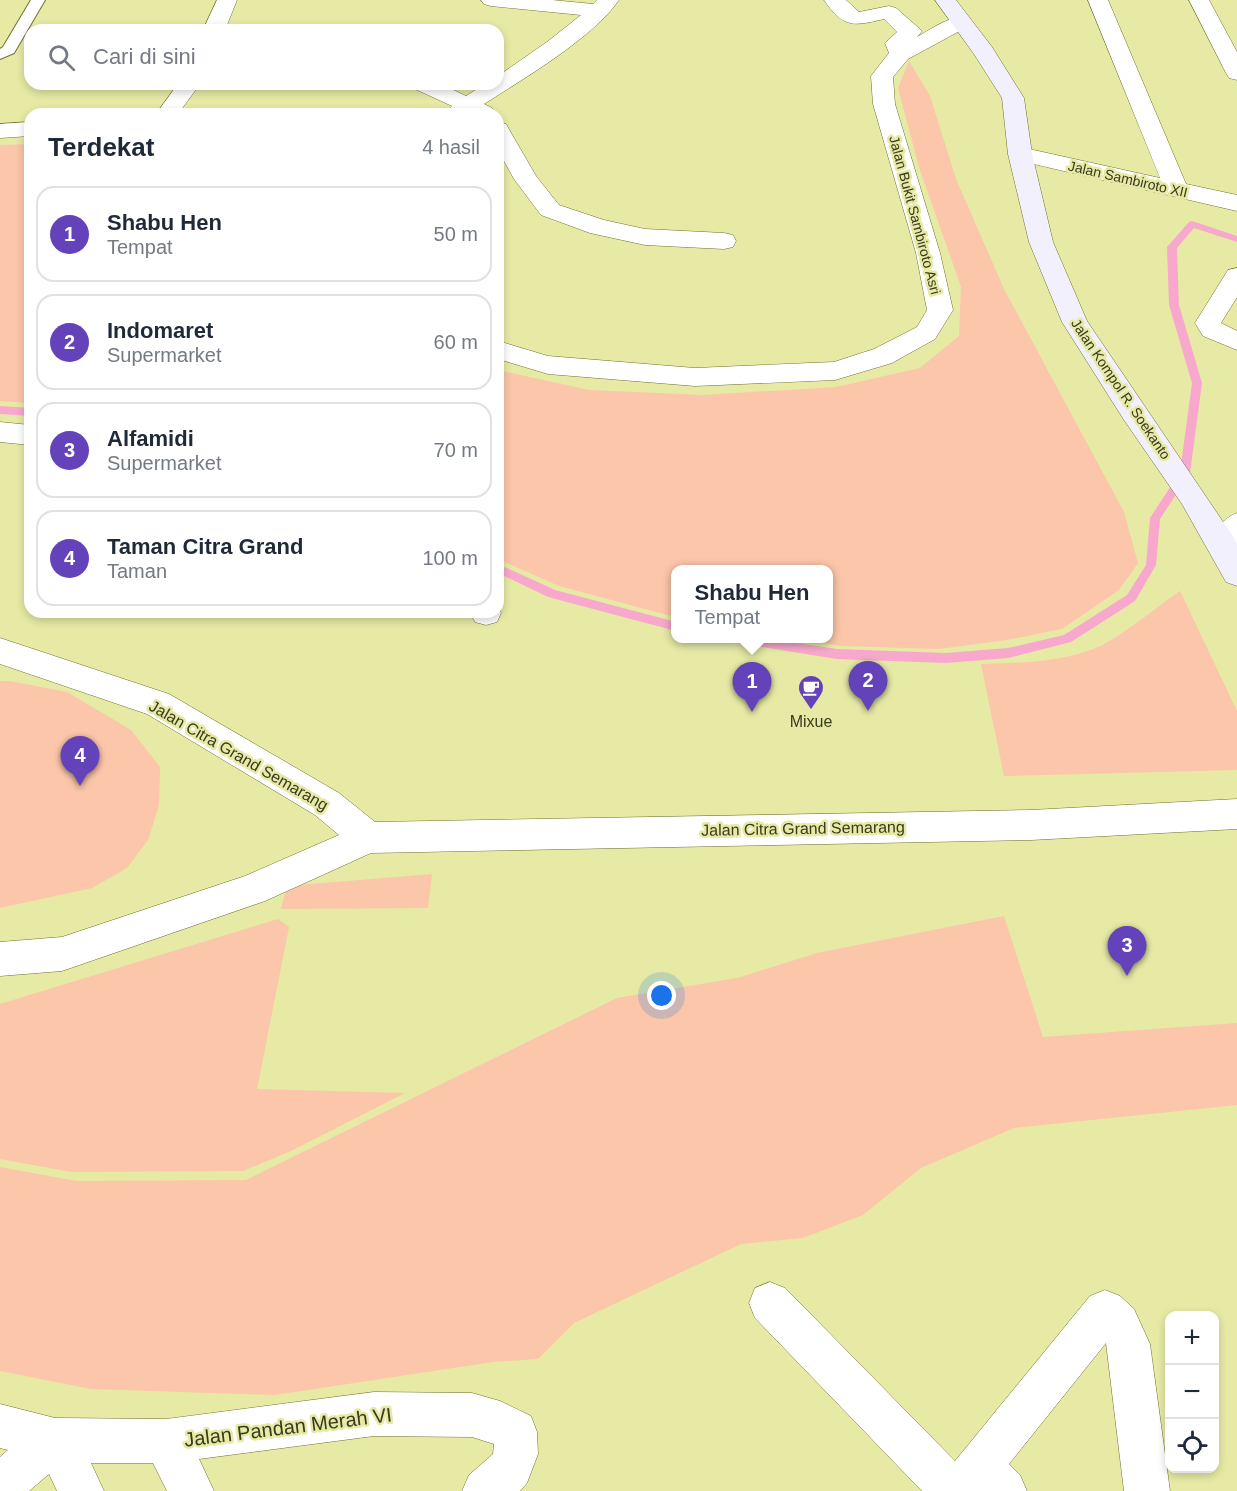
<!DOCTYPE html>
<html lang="id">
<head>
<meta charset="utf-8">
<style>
	:root { --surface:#fff; --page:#f2f2f3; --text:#1f2937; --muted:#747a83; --line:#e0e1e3; --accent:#6442ba }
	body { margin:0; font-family:Arial,sans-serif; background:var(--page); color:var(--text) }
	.controls { position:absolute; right:18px; bottom:18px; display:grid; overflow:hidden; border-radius:12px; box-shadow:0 3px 9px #0003 }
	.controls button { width:54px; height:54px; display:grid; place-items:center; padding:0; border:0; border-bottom:2px solid var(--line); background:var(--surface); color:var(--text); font:30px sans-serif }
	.you { position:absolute; left:662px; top:996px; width:21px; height:21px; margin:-15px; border:4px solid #fff; border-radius:50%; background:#1a73e8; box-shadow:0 0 0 9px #1a73e833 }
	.badge { display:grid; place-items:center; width:39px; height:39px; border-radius:50%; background:var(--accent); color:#fff; font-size:20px; font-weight:700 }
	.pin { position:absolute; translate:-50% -50px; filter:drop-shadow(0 2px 3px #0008) }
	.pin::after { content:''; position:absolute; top:32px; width:21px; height:18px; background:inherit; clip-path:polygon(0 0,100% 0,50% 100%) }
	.popup { position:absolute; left:671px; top:565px; width:162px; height:78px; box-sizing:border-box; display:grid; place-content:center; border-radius:12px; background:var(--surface); filter:drop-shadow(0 2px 4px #0005); font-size:20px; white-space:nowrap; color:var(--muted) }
	.popup b { font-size:22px; color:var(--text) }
	.popup::after { content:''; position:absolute; left:50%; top:100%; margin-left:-12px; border:12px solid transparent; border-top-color:var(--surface) }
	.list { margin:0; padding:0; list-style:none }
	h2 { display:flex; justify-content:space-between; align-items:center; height:78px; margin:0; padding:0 24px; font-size:26px }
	h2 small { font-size:20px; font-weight:400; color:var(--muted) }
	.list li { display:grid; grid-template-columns:39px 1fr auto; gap:18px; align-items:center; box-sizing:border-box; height:96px; margin:0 12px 12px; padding:0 12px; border:2px solid var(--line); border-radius:18px }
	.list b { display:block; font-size:22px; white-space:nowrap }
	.list p { margin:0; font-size:20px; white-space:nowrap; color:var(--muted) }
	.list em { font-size:20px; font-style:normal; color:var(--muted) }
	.icon { flex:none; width:33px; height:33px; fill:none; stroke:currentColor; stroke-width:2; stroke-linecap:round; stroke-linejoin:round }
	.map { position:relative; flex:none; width:1237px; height:1491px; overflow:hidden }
	.search { position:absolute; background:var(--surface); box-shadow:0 3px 9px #0003; left:24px; top:24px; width:480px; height:66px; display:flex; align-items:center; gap:15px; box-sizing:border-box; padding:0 21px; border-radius:18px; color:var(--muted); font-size:22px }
	.panel { position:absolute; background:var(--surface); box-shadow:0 3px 9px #0003; left:24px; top:108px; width:480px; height:510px; border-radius:18px }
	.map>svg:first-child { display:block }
</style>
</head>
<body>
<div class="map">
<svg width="1237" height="1491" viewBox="0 0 1237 1491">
	<rect width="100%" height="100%" fill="#e6eaa5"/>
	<g fill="#fbc6a9">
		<path d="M909,61L930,96L956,179L1004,289L1124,512L1138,563L1119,590L1062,629L1007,640L939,649L841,646L798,639L828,638V570H676L675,617L559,586L498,559V370L589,390L704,395L836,387L920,368L959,336L961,287L919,167L898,88Z"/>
		<path d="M30,144V403L0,401V145Z"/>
		<path d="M1180,591L1237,711V770L1004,776L981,664C1018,663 1071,662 1104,644C1130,630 1155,608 1180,591Z"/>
		<path d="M0,681H10L67,692L131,730L160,767L159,805L148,840L127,868L92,888L0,908Z"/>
		<path d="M432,874L428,908L281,909L287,886Z"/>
		<path d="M1004,916L1043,1037L1237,1023V1105L1014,1128L921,1168L863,1215L803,1238L741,1244L574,1323L538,1359L493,1362L275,1395L91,1389L0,1371V1167L76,1181L246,1180L617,998L737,978L817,953Z"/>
		<path d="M278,919L289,927L257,1089L405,1093L291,1151L243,1171L71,1172L0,1159V1004Z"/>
	</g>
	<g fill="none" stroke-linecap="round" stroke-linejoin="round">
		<g fill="#f8a8cc" fill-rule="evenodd">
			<path d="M1192,221L1237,236V242L1194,228L1177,248L1179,305L1202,383L1190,473L1160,519L1156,565L1135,601L1071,642L1008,658L946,663L837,659L724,641L723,638H763L837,649L946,653L1008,648L1064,635L1127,595L1146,565L1150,518L1180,472L1192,383L1169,305L1167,247L1189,222Z"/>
			<path d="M0,406L30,408V416L0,414Z"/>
			<path d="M498,564L555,590L676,622V631L548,597L498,573Z"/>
		</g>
		<defs>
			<path id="lane" d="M31,0H45L14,53L0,59V49L3,47Z"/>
			<g id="street">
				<path d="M217,0H237L225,30H203Z"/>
				<path d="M481,0H552L593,4L597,0H619C593,38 523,79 484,104L492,108L495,114H444L452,106L415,89L412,84H441L466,96L485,84H498V76L547,42L581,15L491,6L484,4Z"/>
				<path d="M824,0H846L859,12L889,6L896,8L922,31L917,37C932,29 950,14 967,19L971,23L967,27L908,59L893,77L895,104L940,253L953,310L935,339L892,363L835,380L695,386L548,374L498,359V341L548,356L695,368L834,362L874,349L917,327L927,310L916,253L873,104L871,76L889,53L885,43L897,32L884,19C854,26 844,29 824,0Z"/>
				<path d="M1088,0H1108L1186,184L1237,195V211L1012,159L1008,154L1012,149L1020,147L1160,178Z"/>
				<path d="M1189,0H1209L1237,52V80L1229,78L1226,73Z"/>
				<path d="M178,84H200L178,114H156Z"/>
				<path d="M30,122V136L0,138V124Z"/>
				<path d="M498,122L506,124L536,176L559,205L604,220L645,229L724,233L733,235L736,241L733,247L724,249L645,245L590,233L541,215L514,179L498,150Z"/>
				<path d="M1237,268V297L1221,323L1237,331V350L1203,336L1195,323L1228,270Z"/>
				<path d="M0,422L30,425V445L0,442Z"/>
				<path d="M1237,513V549L1234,554L1223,557L1212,554L1208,546C1216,532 1222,518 1237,513Z"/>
				<path d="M498,606L501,613L497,622L486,625L475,622L470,612H498Z"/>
				<path d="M0,638L169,694L339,793L375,822L1031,810L1237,799V829L1031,840L371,853L265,901L62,971L0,976V942L62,937L245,876L339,835L315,815L147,714L0,664Z"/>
				<path d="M770,1282L785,1288L955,1461L1090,1296L1105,1290L1120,1296L1134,1309L1150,1344L1170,1491H1124L1106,1343L1009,1464L1020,1475L1027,1491H922L755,1318L749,1303L755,1288Z"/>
				<path d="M374,1392L472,1393L500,1401L531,1416L537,1432L538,1454L527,1483L520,1491H462L469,1475L493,1454L494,1444L472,1437L374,1436L199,1459L214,1491H167L153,1463H91L104,1491H57L49,1474L29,1491H0V1457L8,1450L0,1448V1404L55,1418L166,1419Z"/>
			</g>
			<path id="secondary" d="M935,0H956L992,47L1024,98L1032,154L1053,242L1087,321L1234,538L1237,544V586L1226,582L1182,504L1124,420L1062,322L1029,242L1008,154L1002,98L974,54Z"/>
		</defs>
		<use href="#lane" stroke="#6f7230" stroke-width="2"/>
		<use href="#street" stroke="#6f7230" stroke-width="1"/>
		<use href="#secondary" stroke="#6f7230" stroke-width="1"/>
		<use href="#lane" fill="#fff" fill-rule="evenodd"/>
		<use href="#street" fill="#fff" fill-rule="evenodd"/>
		<use href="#secondary" fill="#f2f0fd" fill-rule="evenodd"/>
	</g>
	<defs>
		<symbol id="cafe-pin" viewBox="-11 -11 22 30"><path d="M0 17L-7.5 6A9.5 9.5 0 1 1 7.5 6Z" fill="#6442ba" stroke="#e6eaa5"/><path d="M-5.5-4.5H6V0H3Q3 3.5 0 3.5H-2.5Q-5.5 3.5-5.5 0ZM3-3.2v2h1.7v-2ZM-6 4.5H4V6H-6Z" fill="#fff"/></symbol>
	</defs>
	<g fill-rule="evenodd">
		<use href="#cafe-pin" x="796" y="673" width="30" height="40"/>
	</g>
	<g text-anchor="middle" stroke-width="5" stroke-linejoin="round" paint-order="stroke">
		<g font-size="14" fill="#393a1f" stroke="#e6eaa5">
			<text transform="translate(1128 179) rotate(13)" y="5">Jalan Sambiroto XII</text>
			<text transform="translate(915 215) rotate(75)" y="5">Jalan Bukit Sambiroto Asri</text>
			<text transform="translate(1121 389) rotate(56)" y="5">Jalan Kompol R. Soekanto</text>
		</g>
		<g font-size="16" fill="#393a1f" stroke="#e6eaa5">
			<text x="811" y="727">Mixue</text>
		</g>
		<g font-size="16" fill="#393a1f" stroke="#e6eaa5">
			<text transform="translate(239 755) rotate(30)" y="6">Jalan Citra Grand Semarang</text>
			<text transform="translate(803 828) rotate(-1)" y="6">Jalan Citra Grand Semarang</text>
		</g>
		<g font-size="20" fill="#393a1f" stroke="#e6eaa5">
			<text transform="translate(288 1427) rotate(-7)" y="7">Jalan Pandan Merah VI</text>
		</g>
	</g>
</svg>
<div class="controls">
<button>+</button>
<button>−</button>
<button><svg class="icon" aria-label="locate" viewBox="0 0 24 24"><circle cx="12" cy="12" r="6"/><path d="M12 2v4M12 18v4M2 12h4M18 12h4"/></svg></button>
</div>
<div class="you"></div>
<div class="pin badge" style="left:752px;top:712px">1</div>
<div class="popup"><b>Shabu Hen</b>Tempat</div>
<div class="pin badge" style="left:868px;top:711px">2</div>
<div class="pin badge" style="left:1127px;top:976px">3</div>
<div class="pin badge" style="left:80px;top:786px">4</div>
<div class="search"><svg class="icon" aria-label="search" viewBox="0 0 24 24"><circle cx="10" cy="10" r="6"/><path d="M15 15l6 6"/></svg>Cari di sini</div>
<section class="panel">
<h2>Terdekat<small>4 hasil</small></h2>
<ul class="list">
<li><span class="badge">1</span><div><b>Shabu Hen</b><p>Tempat</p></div><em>50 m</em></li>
<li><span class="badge">2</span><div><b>Indomaret</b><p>Supermarket</p></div><em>60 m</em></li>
<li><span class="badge">3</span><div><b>Alfamidi</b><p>Supermarket</p></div><em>70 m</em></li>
<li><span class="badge">4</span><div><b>Taman Citra Grand</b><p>Taman</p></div><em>100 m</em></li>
</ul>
</section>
</div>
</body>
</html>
